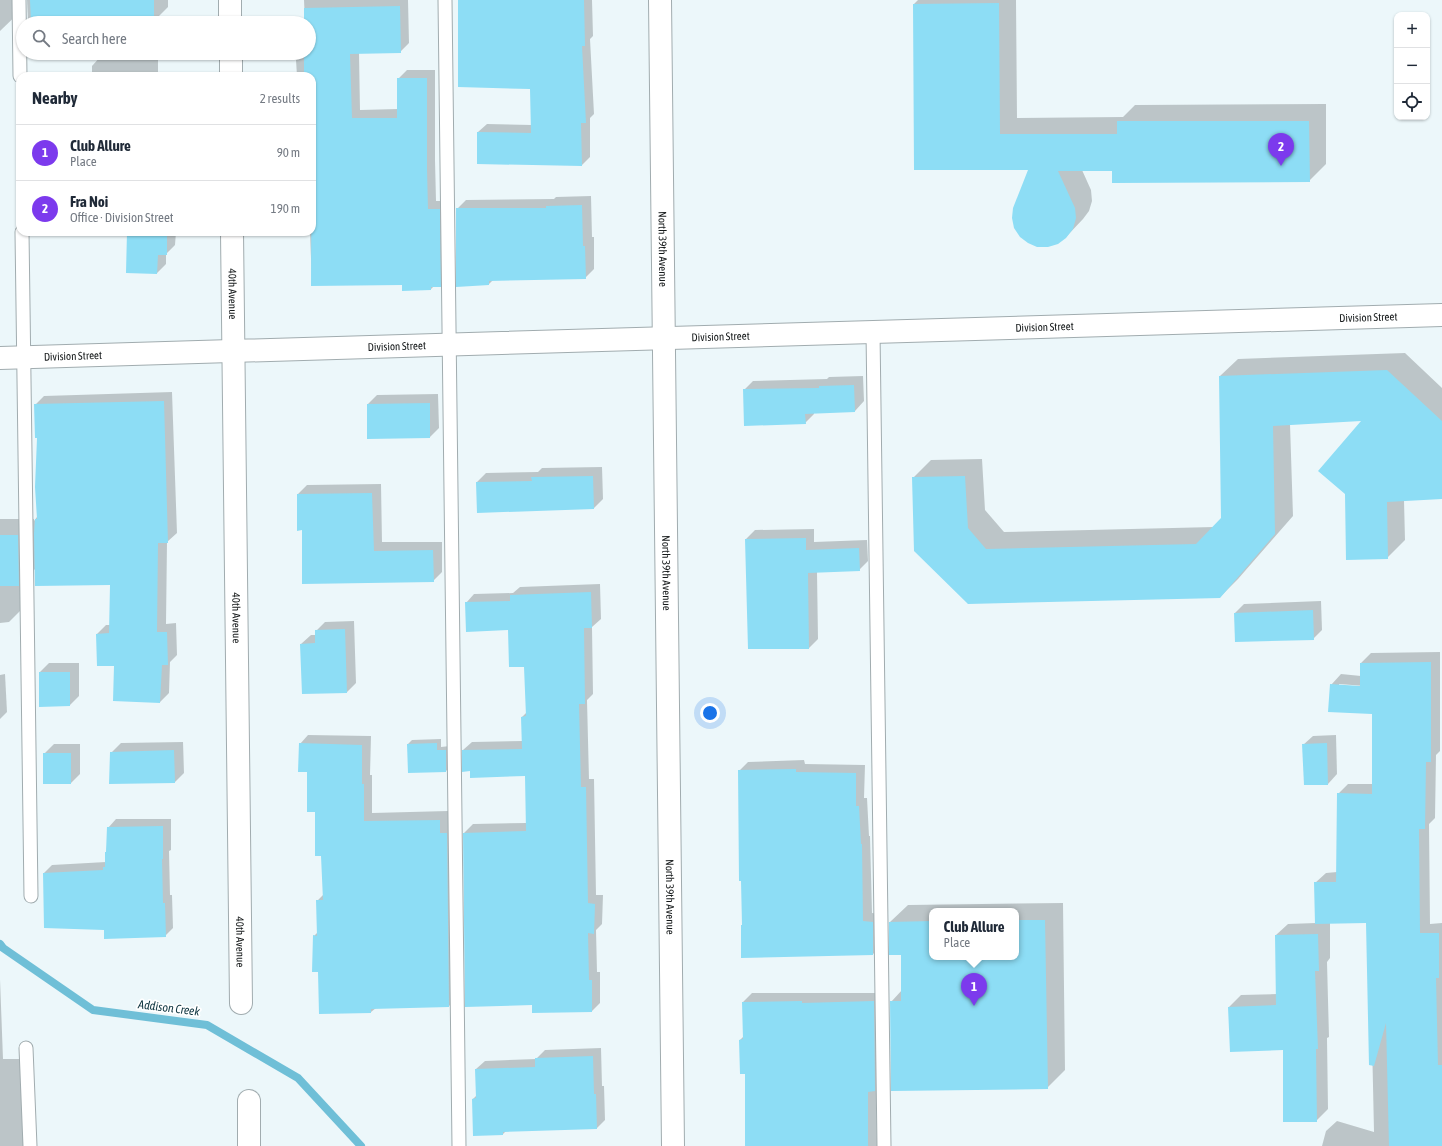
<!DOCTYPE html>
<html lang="en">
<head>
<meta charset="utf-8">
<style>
	:root { --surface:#fff; --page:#f6f6f7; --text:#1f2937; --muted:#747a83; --line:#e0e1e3; --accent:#7c3aed }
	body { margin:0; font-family:"Asap Condensed",sans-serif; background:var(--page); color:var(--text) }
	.controls { position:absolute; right:12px; top:12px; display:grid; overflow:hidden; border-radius:8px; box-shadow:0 1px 3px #0004 }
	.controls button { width:36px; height:36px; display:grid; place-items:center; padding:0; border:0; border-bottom:1px solid var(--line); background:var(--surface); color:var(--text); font:20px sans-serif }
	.you { position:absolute; left:710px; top:713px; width:14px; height:14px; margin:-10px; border:3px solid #fff; border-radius:50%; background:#1a73e8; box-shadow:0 0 0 6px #1a73e833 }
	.badge { display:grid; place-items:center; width:26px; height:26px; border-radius:50%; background:var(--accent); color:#fff; font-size:13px; font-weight:700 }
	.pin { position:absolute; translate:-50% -33px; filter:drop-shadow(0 1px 2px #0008) }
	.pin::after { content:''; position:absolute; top:21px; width:14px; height:12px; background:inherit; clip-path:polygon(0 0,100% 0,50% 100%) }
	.popup { position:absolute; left:929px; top:908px; width:90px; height:52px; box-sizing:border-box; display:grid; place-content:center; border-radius:8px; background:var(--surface); filter:drop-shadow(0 1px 3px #0005); font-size:13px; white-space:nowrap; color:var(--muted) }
	.popup b { font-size:15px; color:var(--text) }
	.popup::after { content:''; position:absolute; left:50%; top:100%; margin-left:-8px; border:8px solid transparent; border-top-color:var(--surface) }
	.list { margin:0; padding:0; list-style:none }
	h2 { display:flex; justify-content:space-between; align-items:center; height:52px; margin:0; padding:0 16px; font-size:17px }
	h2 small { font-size:13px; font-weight:400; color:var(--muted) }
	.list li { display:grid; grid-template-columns:26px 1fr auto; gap:12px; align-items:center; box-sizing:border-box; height:56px; padding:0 16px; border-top:1px solid var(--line) }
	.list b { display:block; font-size:15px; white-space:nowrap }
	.list p { margin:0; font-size:13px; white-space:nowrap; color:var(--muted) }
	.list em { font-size:13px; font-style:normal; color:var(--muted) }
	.icon { flex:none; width:22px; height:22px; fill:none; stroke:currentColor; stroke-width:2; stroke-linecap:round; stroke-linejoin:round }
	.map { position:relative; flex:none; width:1442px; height:1146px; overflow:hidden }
	.search { position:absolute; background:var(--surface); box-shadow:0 1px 3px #0004; left:16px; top:16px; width:300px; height:44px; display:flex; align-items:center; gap:10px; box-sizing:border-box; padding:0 14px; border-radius:22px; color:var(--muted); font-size:15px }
	.panel { position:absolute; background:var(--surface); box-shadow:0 1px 3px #0004; left:16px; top:72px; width:300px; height:164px; border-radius:12px }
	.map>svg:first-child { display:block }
</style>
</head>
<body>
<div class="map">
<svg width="1442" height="1146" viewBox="0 0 1442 1146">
	<rect width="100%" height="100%" fill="#ecf7fa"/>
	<g fill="#0003" fill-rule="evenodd">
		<path d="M0,0H25V7L0,31Z"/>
		<path d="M27,0H168V7L154,21H28Z"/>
		<path d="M304,0H428H408L409,43L400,52L359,53L360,110L398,109V79L407,70H435V160L436,201H448L449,277L440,286H434L431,289L403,284L312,285L310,232H312V76H297L296,60L303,53H309V23H305Z"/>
		<path d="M459,0H592L593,36L590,39L594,114L590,118V157L582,165L478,132L487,124L532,125L531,88Z"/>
		<path d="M918,0H1016L1017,118L1123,117L1135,105L1326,104V164L1309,181L1113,170H1082L1091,190L1092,201L1089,211L1083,219L1066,237L1030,169H915L914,4Z"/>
		<path d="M101,56H158V76H92V66Z"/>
		<path d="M591,196L592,237H594V269L585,278L494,279L489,284L457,286V209L466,200L554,199L556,197Z"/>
		<path d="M128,232H176L175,245L166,254V264L157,273Z"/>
		<path d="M1405,353L1442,388V498L1404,500L1405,540L1387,558L1363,420L1290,424L1293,516L1238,579L1220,597L969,603L913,478L931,460L982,459L985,510L1004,532L1214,527L1222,519L1220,376L1238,359Z"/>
		<path d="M863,376L864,401L855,411L814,412V414L805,423L744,390L753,381L827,379L829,377Z"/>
		<path d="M172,392L177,533L167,542L166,624L176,623L177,655L170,662L169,693L160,702L115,665L97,634L106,625H110L111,584L36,568L25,579V606L9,622L0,623V519H34V521L37,517L38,437L35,405L44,396Z"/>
		<path d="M438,394L439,428L430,437L368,404L377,395Z"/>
		<path d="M602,467L603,499L594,508L477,512V482L486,473L538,472L542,468Z"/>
		<path d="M381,484L382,542H442V572L433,581L302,529L298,494L307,485Z"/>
		<path d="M814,529V542L867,540L868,561L859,570L817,572L818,639L809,648H749L746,539L755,530Z"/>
		<path d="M600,584L601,619L592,627L593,694L587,700L589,779H594L596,895H603L602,924L596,930L597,972H600V1003L592,1011L533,1004L466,1006L464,833L473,824L527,823L526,775L471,770L463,750L472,742L523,741L522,717L527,712L525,666L509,629L466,603L474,594L513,593L520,587Z"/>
		<path d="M1321,601L1322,630L1313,639L1236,641L1235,613L1244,604Z"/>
		<path d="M354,621L356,683L347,692L301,644L311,635H316V631L325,622Z"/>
		<path d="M1440,652V751L1436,755L1435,818L1429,824L1430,924L1442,923V1146H1322L1326,1131L1337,1121L1374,1132L1372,1040L1367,922L1330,923V958L1327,962L1329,1037L1327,1038L1328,1109L1316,1121L1284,1049L1229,1007L1241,995L1277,994L1276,935L1288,924L1316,923L1315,883L1326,873L1337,872L1338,794L1348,784H1373V714L1331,685L1341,674L1361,676V663L1371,653ZM1339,684L1365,686V687L1339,686Z"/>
		<path d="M49,663H79V696L70,705L40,672Z"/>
		<path d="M5,674L7,712L0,719V675Z"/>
		<path d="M308,735L371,736L370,775H372V813L448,811V825H455L458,998L449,1006L376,1008L371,1012L320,1013L319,971L314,936L318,932L317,901L324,894L322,855L316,811L308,772L300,744Z"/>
		<path d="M1336,735L1337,774L1328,784L1303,745L1313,736Z"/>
		<path d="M441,739V747L450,746V767L446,771L408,744L412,740Z"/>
		<path d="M183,742L184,773L175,782L111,753L121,743Z"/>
		<path d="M54,744H80V774L71,783L44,754Z"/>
		<path d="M804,760L805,764L865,765L864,798H867L869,836H870L872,913L881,914L882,946L873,954L742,925L743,924L739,771L748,762Z"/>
		<path d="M116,819H171V850L169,851L170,895H172L173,928L165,936L105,929L44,873L52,865L106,862L108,828Z"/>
		<path d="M1063,903L1065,1070L1047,1088L891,1002L902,990V954L890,922L908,905ZM932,911H1016V957H932Z"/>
		<path d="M0,979L3,1059H29L32,1146H0Z"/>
		<path d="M752,993H883L884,1081L877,1089V1097L876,1098L877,1146H746V1073L740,1040L744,1036L743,1002Z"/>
		<path d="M601,1048L602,1086H604L605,1120L597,1128L506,1131L503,1134L474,1135L473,1099L477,1095L476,1069L485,1061L536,1059L545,1050Z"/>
	</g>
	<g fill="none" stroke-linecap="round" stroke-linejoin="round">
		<path stroke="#6fbfd7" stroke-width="8" d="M0,944L3,948L93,1010L207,1025L298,1078L361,1146"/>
	</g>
	<g fill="#8dddf5">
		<path d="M30,0H154V22H31Z"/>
		<path d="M458,0H584L585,46H582L586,123H581L582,166L477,164V132L531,133L530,89L458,87Z"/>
		<path d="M999,3L1000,134H1117V121H1309L1310,182L1112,183V171H1058L1075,208L1076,218L1073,229L1066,238L1058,244L1048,247H1037L1028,243L1020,237L1014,228L1012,218L1013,208L1028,170H914L913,4Z"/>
		<path d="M400,6L401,53L350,54L352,118H397V78H427V169L428,209H440L441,287H431V290L402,291V285L311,286L312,76H304V53H309V23H304V8Z"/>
		<path d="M582,205L583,246H585L586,279L489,281V285L456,287V208H546V206Z"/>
		<path d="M127,232H167V255H158L157,274L126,273Z"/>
		<path d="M1387,370L1442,421V499L1387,502L1388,559L1346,560L1345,494L1318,471L1361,421L1273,426L1275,534L1220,598L968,604L914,551L912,477L965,476L968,528L986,549L1196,544L1221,518L1219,376Z"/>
		<path d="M854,385L855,412L805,414L806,424L744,426L743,389L819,388V386Z"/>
		<path d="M164,401L168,543H158L157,632H167L168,665H162L160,703L113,701L114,666H97L96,634L109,633L110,585L35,586L34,534L35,519H37L35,487L37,438H35L34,404Z"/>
		<path d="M430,403V438L367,439V404Z"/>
		<path d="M593,476L594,509L477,513L476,482L532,481L531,477Z"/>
		<path d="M372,493L374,551L433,550L434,582L302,584V530L297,531V494Z"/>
		<path d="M0,535H18L19,586H0Z"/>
		<path d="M806,538V550L859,548L860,571L808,573L809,649H748L745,539Z"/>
		<path d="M591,592L592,628H584L585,704H579L581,787H586L588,903L595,904L594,934L588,933L589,980H592V1012L532,1013V1005L465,1007L463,833L526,831L525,776L470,778V771L462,772V750L522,749L521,717L526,716L524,667H509L508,630L466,632L465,602L510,601V595Z"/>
		<path d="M1313,610L1314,640L1235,642L1234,613Z"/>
		<path d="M345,629L347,693L302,694L300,644L315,643V630Z"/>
		<path d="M1431,662V762H1426L1425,829H1419L1420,933H1439V978H1436L1438,1065H1442V1146H1389L1386,1023L1374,1066L1369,1065L1366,923L1315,924L1314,882H1336L1337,793L1372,794V714L1328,712L1330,684L1360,686V663Z"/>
		<path d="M39,672H70V706L39,707Z"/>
		<path d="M299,743L362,745V784H364V821L440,820V833H447L449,1007L371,1009V1013L319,1014L318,972H312L313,935L317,936L316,900H323L321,856H315V812H307V772H298Z"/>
		<path d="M437,743V750H446V772L408,773L407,744Z"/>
		<path d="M1327,743L1328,785H1304L1302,744Z"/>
		<path d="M174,750L175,783L109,784L110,752Z"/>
		<rect x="43" y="753" width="28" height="31"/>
		<path d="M796,769V772L856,773V806H859L861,844H862L863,921L873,922V955L741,958V925H742L741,881H739L738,770Z"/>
		<path d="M163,826V859H162L163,903H165L166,937L104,939V930L44,928L43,873L103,870V867H105V852H106L107,827Z"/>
		<path d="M1016,920H1045L1048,1089L891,1091L890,1001H901V955H889V922L932,921V957H1016Z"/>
		<path d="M1318,934L1319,971H1315L1318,1049H1316L1317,1122H1283V1050L1230,1052L1228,1007L1276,1005L1275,935Z"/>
		<path d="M802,1001V1003L874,1001L875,1091L868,1092V1146H745V1074H740L739,1040L743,1039L742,1002Z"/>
		<path d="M593,1056L594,1094H596L597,1129L503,1132V1135L473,1136L472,1099L476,1098L475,1069L535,1067V1058Z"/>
	</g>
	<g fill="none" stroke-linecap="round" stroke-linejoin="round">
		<defs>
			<g id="service">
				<path d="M19,0L20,76"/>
				<path d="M445,0L459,1146"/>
				<path d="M22,232L31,896"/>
				<path d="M873,332L884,1146"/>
				<path d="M26,1048L30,1146"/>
			</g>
			<g id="minor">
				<path d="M230,0V23"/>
				<path id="s1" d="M660,0L673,1146"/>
				<path d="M231,53V76"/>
				<path id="s2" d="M232,232L241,1003"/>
				<path id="s3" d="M0,358L1442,315"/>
				<path d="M249,1101V1146"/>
			</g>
		</defs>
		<use href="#service" stroke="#a1acaf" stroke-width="15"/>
		<use href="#minor" stroke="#a1acaf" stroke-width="24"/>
		<use href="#service" stroke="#fff" stroke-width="13"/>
		<use href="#minor" stroke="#fff" stroke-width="22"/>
	</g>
	<g text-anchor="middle" stroke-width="3.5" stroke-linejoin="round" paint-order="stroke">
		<g font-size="11" fill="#15191a" stroke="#fff">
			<text dy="4" stroke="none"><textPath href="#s1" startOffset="249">North 39th Avenue</textPath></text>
			<text dy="4" stroke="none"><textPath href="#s2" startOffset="62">40th Avenue</textPath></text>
			<text dy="4" stroke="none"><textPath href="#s3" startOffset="1369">Division Street</textPath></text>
			<text dy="4" stroke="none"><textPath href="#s3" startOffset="1045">Division Street</textPath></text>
			<text dy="4" stroke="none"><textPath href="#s3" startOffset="721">Division Street</textPath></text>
			<text dy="4" stroke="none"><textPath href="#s3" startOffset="397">Division Street</textPath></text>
			<text dy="4" stroke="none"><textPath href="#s3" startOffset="73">Division Street</textPath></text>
			<text dy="4" stroke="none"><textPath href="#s1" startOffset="573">North 39th Avenue</textPath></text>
			<text dy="4" stroke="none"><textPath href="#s2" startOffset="386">40th Avenue</textPath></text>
			<text dy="4" stroke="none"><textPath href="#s1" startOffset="897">North 39th Avenue</textPath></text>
			<text dy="4" stroke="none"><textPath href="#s2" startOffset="710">40th Avenue</textPath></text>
		</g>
		<g font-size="12" font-style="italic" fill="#113742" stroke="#fff">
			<text transform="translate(169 1008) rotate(7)" y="4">Addison Creek</text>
		</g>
	</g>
</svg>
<div class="controls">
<button>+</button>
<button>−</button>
<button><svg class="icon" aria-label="locate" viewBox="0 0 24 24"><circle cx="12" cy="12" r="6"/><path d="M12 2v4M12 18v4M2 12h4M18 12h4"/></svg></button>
</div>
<div class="you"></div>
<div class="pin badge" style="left:974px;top:1006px">1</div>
<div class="popup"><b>Club Allure</b>Place</div>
<div class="pin badge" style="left:1281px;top:166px">2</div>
<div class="search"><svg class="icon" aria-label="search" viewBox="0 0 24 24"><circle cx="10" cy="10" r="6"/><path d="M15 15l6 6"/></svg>Search here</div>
<section class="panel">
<h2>Nearby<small>2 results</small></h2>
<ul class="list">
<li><span class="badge">1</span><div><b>Club Allure</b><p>Place</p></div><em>90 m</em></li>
<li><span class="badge">2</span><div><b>Fra Noi</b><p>Office · Division Street</p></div><em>190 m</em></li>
</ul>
</section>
</div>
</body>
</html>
